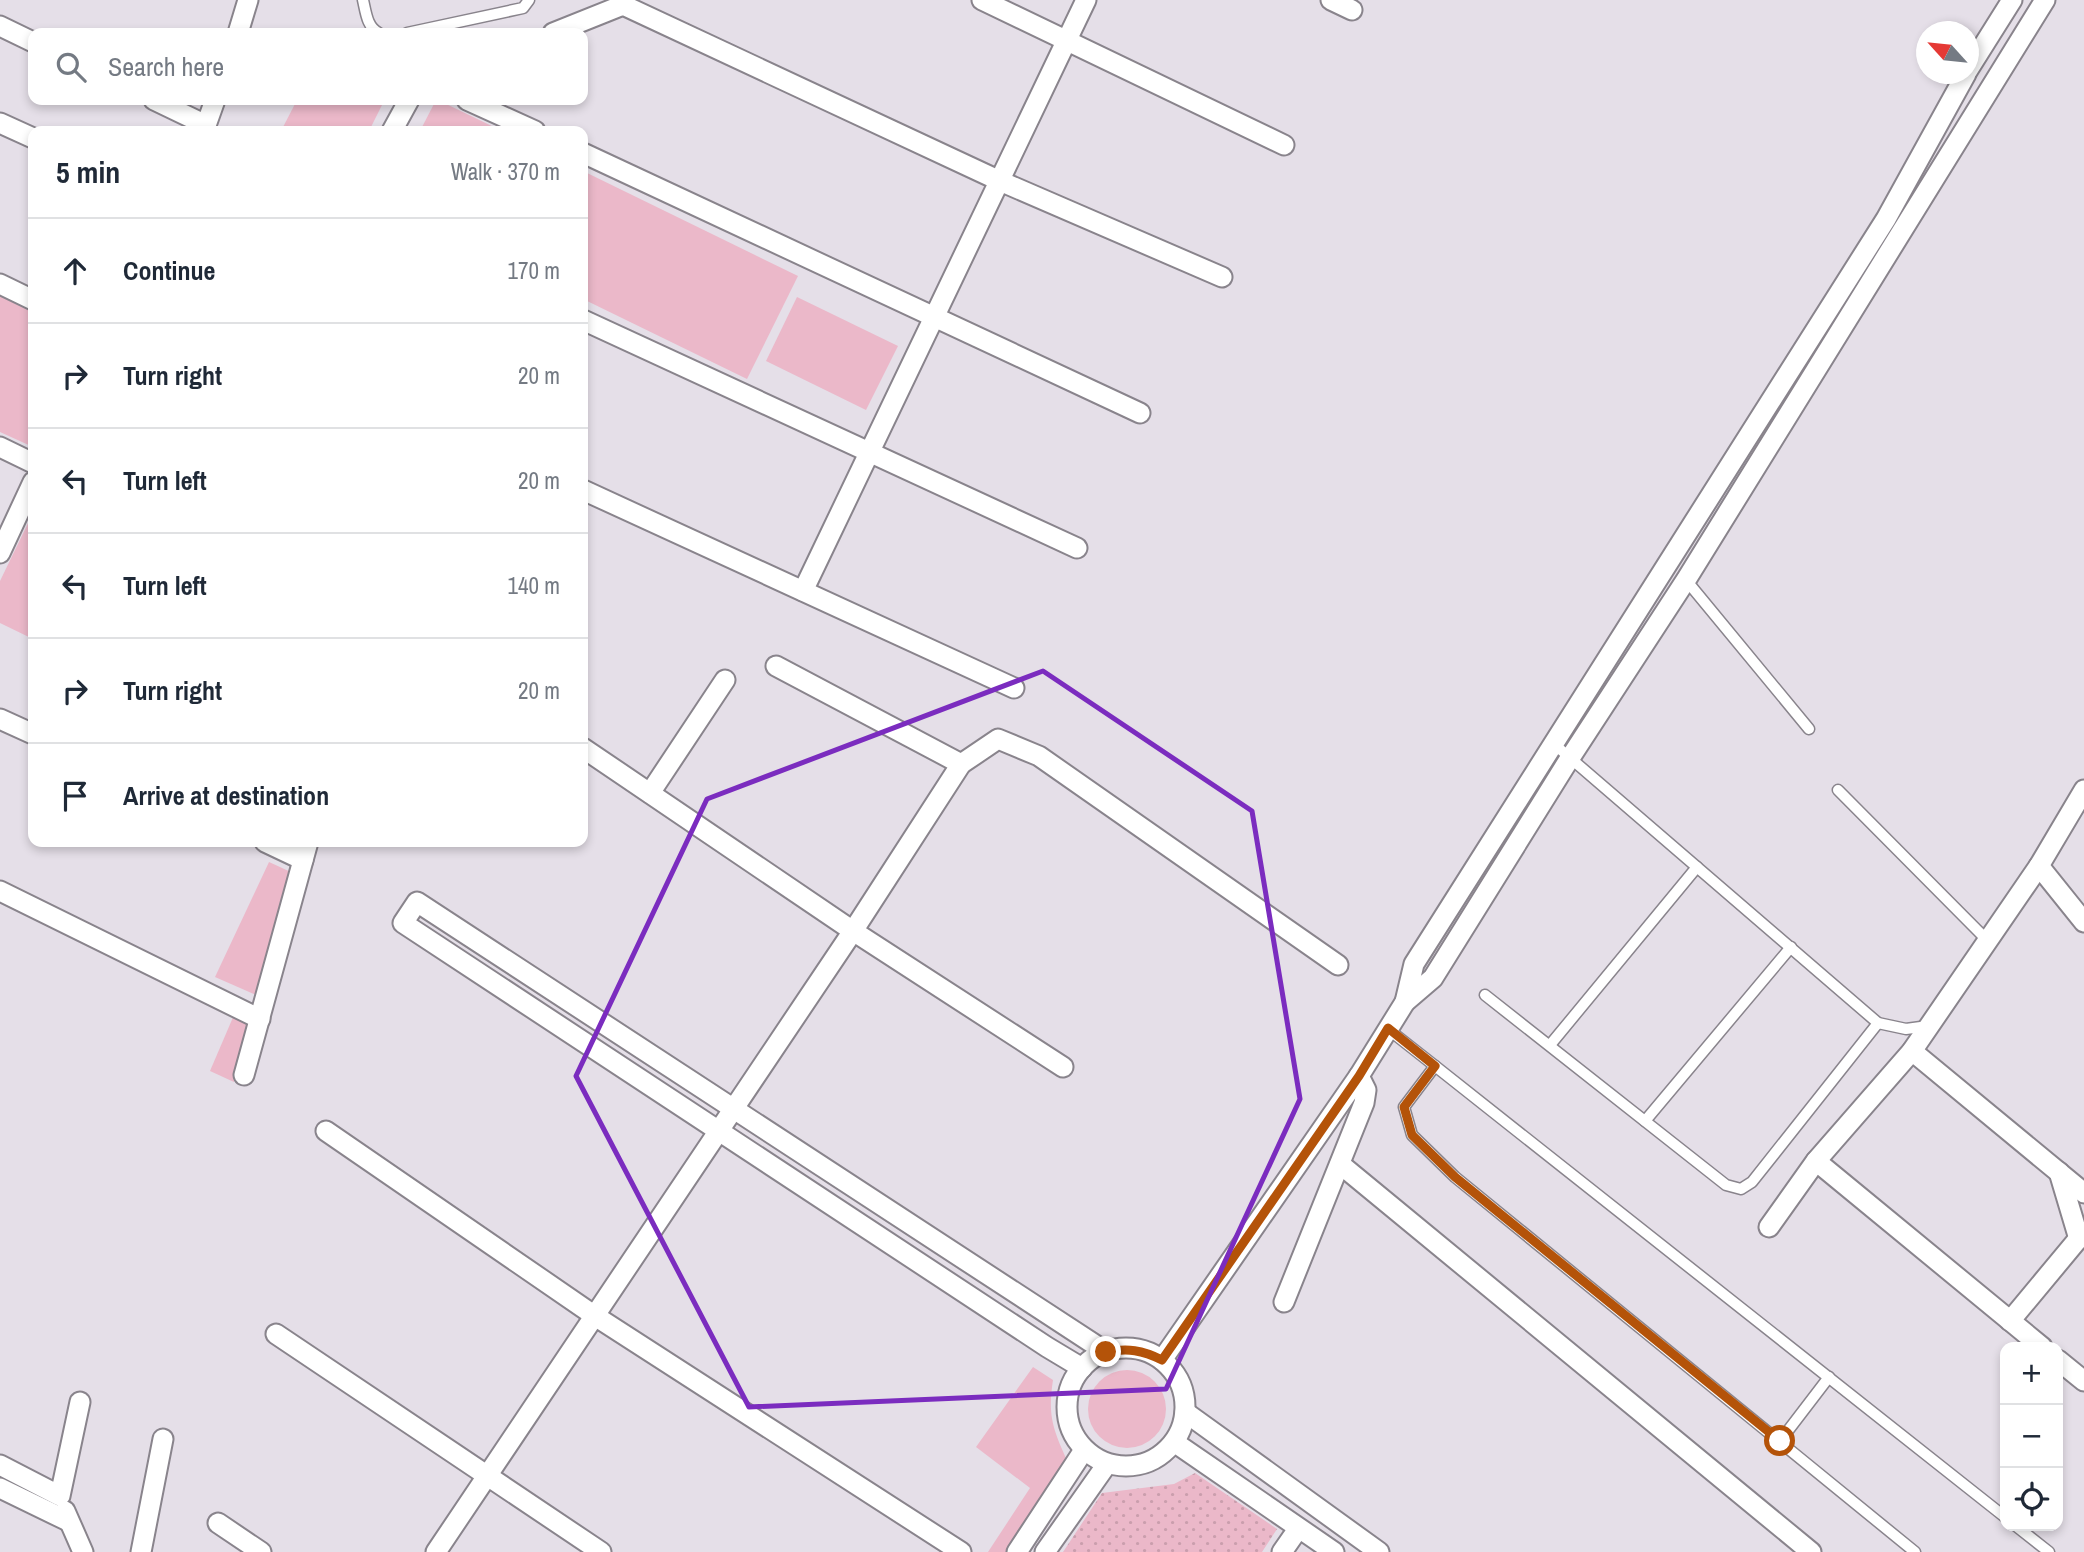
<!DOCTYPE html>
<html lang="en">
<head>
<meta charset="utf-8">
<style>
	:root { --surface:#fff; --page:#f2f2f3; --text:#1f2937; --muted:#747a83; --line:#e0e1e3 }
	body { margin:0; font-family:"Archivo Narrow",sans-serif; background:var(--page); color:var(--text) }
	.controls { position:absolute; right:21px; bottom:21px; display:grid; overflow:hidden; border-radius:14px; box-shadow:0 4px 10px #0003 }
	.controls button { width:63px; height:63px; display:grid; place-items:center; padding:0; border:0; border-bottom:2px solid var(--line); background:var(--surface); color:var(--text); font:35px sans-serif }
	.compass { position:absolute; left:1916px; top:21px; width:63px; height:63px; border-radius:50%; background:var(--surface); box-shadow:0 4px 10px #0003; rotate:297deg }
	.stop { position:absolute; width:21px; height:21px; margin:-16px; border:5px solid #b45309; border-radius:50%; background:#fff }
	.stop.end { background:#b45309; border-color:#fff; box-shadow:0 2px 7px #0008 }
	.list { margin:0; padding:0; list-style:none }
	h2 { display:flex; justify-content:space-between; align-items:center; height:91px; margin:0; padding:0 28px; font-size:30px }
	h2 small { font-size:23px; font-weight:400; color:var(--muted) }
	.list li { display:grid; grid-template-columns:46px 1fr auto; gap:21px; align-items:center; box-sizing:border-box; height:105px; padding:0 28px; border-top:2px solid var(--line) }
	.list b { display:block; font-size:26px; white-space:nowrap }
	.list em { font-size:23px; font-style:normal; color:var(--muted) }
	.icon { flex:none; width:38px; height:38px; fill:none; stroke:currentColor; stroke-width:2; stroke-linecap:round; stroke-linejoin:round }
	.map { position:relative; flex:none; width:2084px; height:1552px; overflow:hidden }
	.search { position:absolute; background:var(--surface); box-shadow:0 4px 10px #0003; left:28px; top:28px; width:560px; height:77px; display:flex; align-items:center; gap:18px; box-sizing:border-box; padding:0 24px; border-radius:14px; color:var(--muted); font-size:26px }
	.panel { position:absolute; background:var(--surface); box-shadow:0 4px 10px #0003; left:28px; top:126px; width:560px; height:721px; border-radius:14px }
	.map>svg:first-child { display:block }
</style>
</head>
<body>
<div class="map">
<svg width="2084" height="1552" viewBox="0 0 2084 1552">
	<defs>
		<pattern id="park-dots" width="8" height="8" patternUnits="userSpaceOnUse" patternTransform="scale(1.75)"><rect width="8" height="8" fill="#ebb8c9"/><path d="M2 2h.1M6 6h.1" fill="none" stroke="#ca9ead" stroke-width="1.8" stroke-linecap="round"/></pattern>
	</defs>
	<rect width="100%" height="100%" fill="#e5dfe8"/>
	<g fill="#ebb8c9">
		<path d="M297,100H372L382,105L369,131H281Z"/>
		<path d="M436,100H438L502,131H420Z"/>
		<path d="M583,171L798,276L747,379L583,299Z"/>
		<path d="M0,296L33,312V447L0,432Z"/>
		<path d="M797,297L898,346L866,410L766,361Z"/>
		<path d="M33,513V639L0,623V581Z"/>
		<path d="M269,862L293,873L256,995L215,977Z"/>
		<path d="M234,1015L251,1020L234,1082L210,1071Z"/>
		<path d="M1033,1367L1053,1380C1047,1418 1054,1431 1069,1465L1010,1552H988L1030,1488L976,1447Z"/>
		<circle cx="1127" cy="1409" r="39"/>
	</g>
	<path fill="url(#park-dots)" d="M1195,1473L1277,1529L1262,1552H1063L1102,1493L1174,1484Z"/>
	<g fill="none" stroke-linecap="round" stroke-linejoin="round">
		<defs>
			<g id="lane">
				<path d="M363,0C366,13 367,27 379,33"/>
				<path d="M407,33L523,8L529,0"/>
				<path d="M1686,580L1809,729"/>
				<path d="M1554,744L1878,1023L1906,1029L1928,1026"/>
				<path d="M1838,790L1987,940"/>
				<path d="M1485,995L1726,1185L1741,1189L1752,1182L1878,1023"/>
				<path d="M1388,1029L1435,1066L1404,1107L1412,1135L1455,1177L1915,1552"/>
				<path d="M1550,1045L1697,867"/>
				<path d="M1435,1066L2005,1517"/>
				<path d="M1645,1121L1791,947"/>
				<path d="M1780,1441L1829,1377"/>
				<path d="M2016,1526L2049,1552"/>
			</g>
			<g id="street">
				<path d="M982,0L1284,145"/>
				<path d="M1331,0L1352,10"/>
				<path d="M0,26L33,42"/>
				<path d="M238,33L248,0"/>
				<path d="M553,33L623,5L1000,181L1222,277"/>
				<path d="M1968,70L2012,0"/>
				<path d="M154,100L206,125"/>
				<path d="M467,100L535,131"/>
				<path d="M0,123L33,138"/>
				<path d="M204,131L215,100"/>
				<path d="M392,131L409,100"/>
				<path d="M583,153L1140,413"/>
				<path d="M0,284L33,300"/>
				<path d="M583,320L1077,548"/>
				<path d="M0,447L33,463"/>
				<path d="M583,490L1014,688"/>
				<path d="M0,553L33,482"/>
				<path d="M803,591L1086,0"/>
				<path d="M776,666L961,764L998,739L1039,756L1338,965"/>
				<path d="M0,719L33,734"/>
				<path d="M583,748L853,931L1063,1067"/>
				<path d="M650,793L725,680"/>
				<path d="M265,842L303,860"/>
				<path d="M2039,866L2084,922"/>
				<path d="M0,891L260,1019"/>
				<path d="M1405,1002L1414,964L1886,219L1966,74"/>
				<path d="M1912,1051L2084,1193"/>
				<path d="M244,1075L308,842"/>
				<path d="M326,1131L595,1316L961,1552"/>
				<path d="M1816,1161L2042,1347"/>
				<path d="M1340,1164L1811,1552"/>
				<path d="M2059,1172L2079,1239"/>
				<path d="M1769,1227L1816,1161L1912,1051L2039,866L2084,790"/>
				<path d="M1284,1302L1364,1103L1366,1090L1359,1076"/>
				<path d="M2010,1321L2084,1232"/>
				<path d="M276,1334L601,1552"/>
				<circle cx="1126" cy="1407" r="59"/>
				<path d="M1162,1360L1359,1076L1405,1002L1433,978L1570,758L1686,580L2045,0"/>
				<path d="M2058,1360L2084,1381"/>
				<path d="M1082,1368L1047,1347L403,923L417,902L1106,1352"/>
				<path d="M1185,1412L1379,1552"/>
				<path d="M1174,1442L1334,1552"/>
				<path d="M0,1465L60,1496L80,1402"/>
				<path d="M0,1488L68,1521"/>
				<path d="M65,1511L83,1552"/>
				<path d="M218,1523L261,1552"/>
				<path d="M141,1552L163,1439"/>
				<path d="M436,1552L853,931L961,764"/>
				<path d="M1017,1552L1084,1450"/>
				<path d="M1045,1552L1107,1464"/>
				<path d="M1282,1552L1298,1529"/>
			</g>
		</defs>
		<use href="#lane" stroke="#89848c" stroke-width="13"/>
		<use href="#street" stroke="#89848c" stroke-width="23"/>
		<use href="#lane" stroke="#fff" stroke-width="10"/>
		<use href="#street" stroke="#fff" stroke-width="19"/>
	</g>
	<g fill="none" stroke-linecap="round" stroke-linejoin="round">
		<path stroke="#b45309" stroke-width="9" d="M1106,1352C1128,1348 1142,1350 1162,1360L1359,1076L1388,1028L1435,1066L1404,1107L1412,1135L1455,1177L1780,1441"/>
	</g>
	<path fill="none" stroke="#7b2cbf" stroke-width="5" stroke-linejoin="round" d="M1043,671L1252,811L1300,1099L1166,1389L749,1407L576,1076L707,799Z"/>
</svg>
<div class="controls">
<button>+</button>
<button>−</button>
<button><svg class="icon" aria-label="locate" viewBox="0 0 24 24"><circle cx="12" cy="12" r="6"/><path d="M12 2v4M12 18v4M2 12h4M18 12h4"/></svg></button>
</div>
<svg class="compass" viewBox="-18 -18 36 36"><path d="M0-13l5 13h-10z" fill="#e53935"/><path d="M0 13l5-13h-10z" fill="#747a83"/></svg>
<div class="stop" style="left:1780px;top:1441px"></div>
<div class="stop end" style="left:1106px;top:1352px"></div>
<div class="search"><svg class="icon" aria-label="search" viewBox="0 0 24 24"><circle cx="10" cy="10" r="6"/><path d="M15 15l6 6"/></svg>Search here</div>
<section class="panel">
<h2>5 min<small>Walk · 370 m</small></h2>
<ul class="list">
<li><svg class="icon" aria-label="ahead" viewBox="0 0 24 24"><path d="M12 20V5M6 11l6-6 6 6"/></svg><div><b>Continue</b></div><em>170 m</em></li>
<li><svg class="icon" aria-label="right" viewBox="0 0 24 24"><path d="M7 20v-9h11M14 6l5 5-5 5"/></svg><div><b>Turn right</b></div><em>20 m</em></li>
<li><svg class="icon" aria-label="left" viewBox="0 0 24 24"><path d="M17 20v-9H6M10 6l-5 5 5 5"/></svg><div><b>Turn left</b></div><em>20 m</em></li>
<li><svg class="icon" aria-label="left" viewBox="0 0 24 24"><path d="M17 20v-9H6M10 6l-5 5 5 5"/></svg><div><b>Turn left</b></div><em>140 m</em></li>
<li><svg class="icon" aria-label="right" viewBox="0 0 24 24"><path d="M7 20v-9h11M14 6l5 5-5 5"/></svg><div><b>Turn right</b></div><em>20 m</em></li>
<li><svg class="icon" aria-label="arrive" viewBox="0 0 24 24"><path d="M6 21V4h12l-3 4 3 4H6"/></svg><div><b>Arrive at destination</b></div></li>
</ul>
</section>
</div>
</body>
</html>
